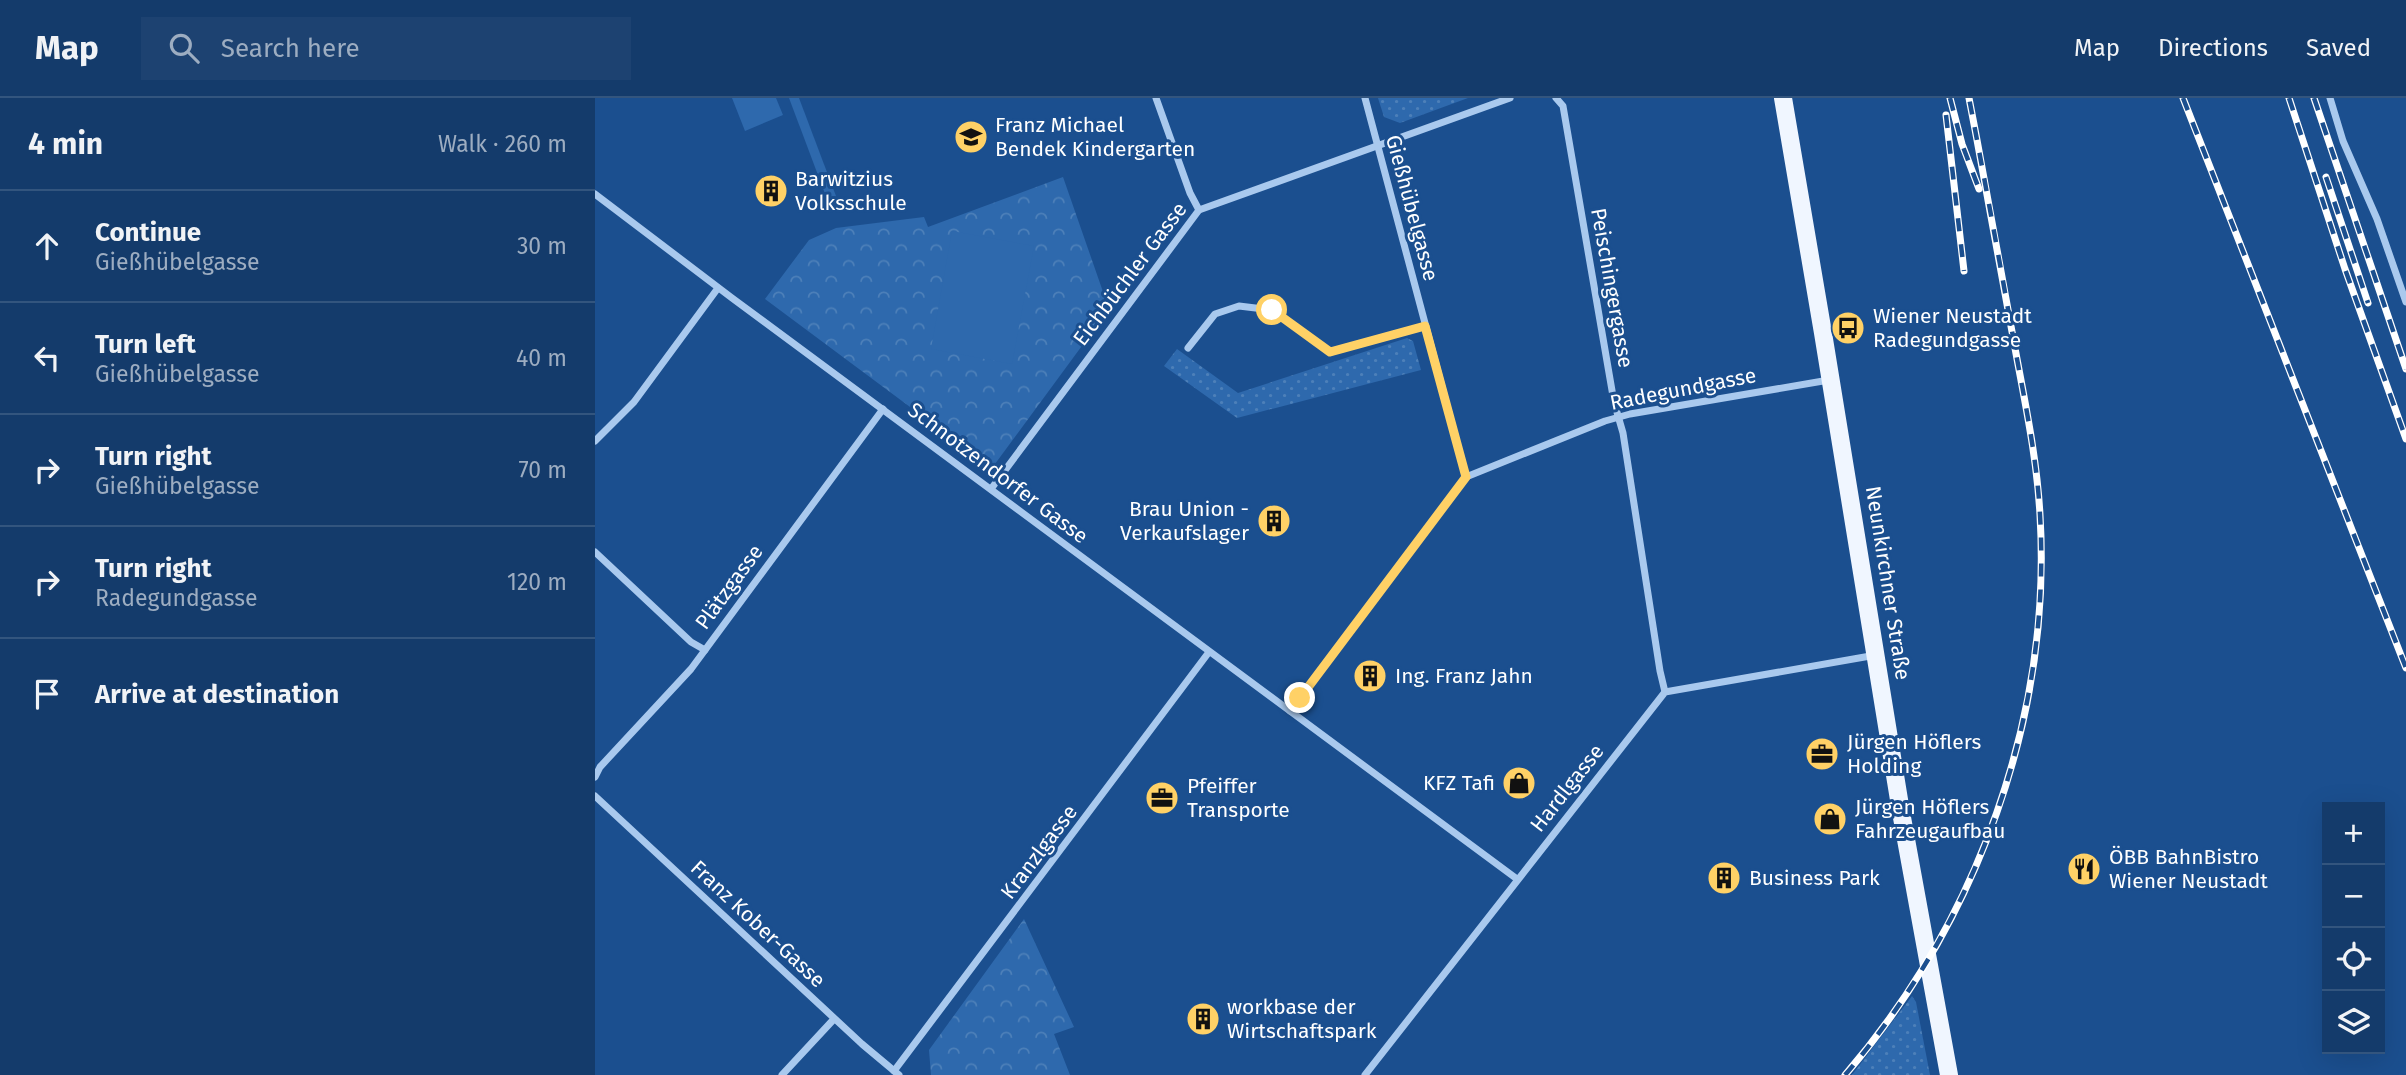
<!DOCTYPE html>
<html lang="en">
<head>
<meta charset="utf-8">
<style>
	:root { --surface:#143b6b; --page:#1d4271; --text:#f1f3f6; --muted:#9dadc1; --line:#33557e }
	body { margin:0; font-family:"Fira Sans",sans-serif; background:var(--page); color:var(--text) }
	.controls { position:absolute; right:21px; bottom:21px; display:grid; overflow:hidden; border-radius:0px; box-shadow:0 7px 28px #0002 }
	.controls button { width:63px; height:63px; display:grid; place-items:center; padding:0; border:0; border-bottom:2px solid var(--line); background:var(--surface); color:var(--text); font:35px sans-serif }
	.stop { position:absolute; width:21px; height:21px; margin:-16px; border:5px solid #ffd166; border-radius:50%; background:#fff }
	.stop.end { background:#ffd166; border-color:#fff; box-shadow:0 2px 7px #0008 }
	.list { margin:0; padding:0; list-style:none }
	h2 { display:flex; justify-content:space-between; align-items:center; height:91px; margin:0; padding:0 28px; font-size:30px }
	h2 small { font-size:23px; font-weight:400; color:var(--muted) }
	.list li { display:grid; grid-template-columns:46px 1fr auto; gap:21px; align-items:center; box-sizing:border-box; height:112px; padding:0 28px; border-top:2px solid var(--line) }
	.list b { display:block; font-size:26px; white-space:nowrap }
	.list p { margin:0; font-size:23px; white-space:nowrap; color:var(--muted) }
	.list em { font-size:23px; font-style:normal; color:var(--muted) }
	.icon { flex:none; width:38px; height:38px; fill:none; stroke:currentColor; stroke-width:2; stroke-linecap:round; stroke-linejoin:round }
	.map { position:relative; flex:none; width:1811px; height:977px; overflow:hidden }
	header { display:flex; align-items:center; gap:42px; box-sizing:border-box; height:98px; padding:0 35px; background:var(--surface); border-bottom:2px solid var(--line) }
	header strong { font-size:33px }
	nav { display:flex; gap:38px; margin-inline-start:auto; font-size:24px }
	.search { width:490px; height:63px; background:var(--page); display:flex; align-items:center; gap:18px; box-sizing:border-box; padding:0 24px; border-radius:0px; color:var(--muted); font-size:26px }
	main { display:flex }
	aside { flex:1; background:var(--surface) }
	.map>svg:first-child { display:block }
</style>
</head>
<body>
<header>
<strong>Map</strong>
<div class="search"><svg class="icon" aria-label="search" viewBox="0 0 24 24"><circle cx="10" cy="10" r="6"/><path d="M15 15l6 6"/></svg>Search here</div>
<nav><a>Map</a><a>Directions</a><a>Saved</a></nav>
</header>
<main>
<aside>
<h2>4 min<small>Walk · 260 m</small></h2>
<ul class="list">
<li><svg class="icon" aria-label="ahead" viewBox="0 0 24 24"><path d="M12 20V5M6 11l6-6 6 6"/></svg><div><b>Continue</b><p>Gießhübelgasse</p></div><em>30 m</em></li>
<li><svg class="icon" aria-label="left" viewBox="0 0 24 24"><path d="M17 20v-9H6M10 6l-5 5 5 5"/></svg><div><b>Turn left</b><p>Gießhübelgasse</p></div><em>40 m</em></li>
<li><svg class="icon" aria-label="right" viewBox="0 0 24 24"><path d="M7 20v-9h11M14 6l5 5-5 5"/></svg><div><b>Turn right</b><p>Gießhübelgasse</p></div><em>70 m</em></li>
<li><svg class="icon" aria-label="right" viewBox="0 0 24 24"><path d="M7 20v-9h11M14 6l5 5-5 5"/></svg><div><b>Turn right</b><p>Radegundgasse</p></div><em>120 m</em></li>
<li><svg class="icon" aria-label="arrive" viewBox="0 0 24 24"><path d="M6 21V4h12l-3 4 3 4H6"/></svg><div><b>Arrive at destination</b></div></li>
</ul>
</aside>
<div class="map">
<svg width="1811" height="977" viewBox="0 0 1811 977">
	<defs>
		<pattern id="grass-dots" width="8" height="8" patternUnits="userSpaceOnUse" patternTransform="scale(1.75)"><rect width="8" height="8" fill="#2e69ad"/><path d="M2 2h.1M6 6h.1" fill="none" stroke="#4d80b9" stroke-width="1.8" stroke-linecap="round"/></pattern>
		<pattern id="park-crowns" width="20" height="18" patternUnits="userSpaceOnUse" patternTransform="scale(1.75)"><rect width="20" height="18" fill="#2e69ad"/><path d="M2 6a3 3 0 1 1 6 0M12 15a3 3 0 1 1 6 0" fill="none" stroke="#4d80b9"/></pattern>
	</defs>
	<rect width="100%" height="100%" fill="#1b4f8f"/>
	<g fill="url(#grass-dots)">
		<path d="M783,0H873L805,25L789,19Z"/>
		<path d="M812,240L818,243L826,272L642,320L569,268L582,251L643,295Z"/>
		<path d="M1317,898L1321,904L1335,977H1257Z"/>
	</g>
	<g fill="url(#park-crowns)">
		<path d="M468,79L514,211L397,370L170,201L214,142L241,130L329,119L333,129Z"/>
		<path d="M429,821L479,929L459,936L475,977H336L334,952Z"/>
	</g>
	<g fill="#2e69ad">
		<path d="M137,0H181L188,17L150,33Z"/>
		<path d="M194,0H204L244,106L235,109Z"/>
		<path d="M357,133L439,148L417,266L336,251Z"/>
	</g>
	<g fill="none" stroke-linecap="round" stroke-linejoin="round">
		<g stroke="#a9c9ee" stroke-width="7">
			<path d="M561,0L595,95L604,112"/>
			<path d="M770,0L871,379"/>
			<path d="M961,0L968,8L1019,304L1028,335L1065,573L1070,594"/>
			<path d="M1735,0L1748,43L1782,121L1811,204"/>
			<path d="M0,96L137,200L922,781"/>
			<path d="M593,250L620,216L644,208L677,212L735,254L830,228"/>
			<path d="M0,343L39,304L123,190"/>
			<path d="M396,391L604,112L915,0"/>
			<path d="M0,454L96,544L110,552"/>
			<path d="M695,613L871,379L1010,323L1035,316L1234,282"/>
			<path d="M0,679L5,669L96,571L288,311"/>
			<path d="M0,698L267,946L304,977"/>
			<path d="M299,973L614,554"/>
			<path d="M187,977L239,921"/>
			<path d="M770,977L1070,594L1281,557"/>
		</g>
		<path stroke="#f0f6ff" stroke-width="18" d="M1188,0L1228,235L1306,714L1354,977"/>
		<defs>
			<g id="rail">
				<path d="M1355,0L1367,46L1384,91"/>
				<path d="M1588,0L1811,570"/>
				<path d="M1694,0L1750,171L1811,341"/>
				<path d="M1719,0L1811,271"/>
				<path d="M1351,17L1369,173"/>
				<path d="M1731,79L1773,205"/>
				<path d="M1250,977C1382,824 1457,619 1445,417C1442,360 1430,305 1420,250C1405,166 1390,83 1374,0"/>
			</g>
		</defs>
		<use href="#rail" stroke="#fff" stroke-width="7"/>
		<use href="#rail" stroke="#1b4f8f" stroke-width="4.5" stroke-dasharray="13" stroke-linecap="butt"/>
	</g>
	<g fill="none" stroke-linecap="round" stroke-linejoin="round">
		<path stroke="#ffd166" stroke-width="9" d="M677,212L735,254L830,228L871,379L705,600"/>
	</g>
	<defs>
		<symbol id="school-disc" viewBox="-11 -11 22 22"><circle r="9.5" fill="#ffd166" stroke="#1b4f8f"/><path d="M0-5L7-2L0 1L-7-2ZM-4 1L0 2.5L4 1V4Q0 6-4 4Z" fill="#111"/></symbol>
		<symbol id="building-disc" viewBox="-11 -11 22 22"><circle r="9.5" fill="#ffd166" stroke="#1b4f8f"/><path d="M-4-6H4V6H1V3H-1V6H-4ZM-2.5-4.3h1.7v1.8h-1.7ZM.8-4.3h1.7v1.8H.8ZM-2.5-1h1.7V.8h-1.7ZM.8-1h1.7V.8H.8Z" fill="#111"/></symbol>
		<symbol id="bus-disc" viewBox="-11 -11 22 22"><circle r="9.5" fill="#ffd166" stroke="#1b4f8f"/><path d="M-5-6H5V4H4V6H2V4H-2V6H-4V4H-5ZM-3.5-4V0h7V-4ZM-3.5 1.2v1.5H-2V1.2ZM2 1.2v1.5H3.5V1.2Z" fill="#111"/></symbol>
		<symbol id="office-disc" viewBox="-11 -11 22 22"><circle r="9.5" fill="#ffd166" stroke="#1b4f8f"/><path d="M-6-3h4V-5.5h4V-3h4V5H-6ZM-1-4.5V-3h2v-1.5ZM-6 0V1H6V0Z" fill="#111"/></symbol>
		<symbol id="shop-disc" viewBox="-11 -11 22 22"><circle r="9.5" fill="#ffd166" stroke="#1b4f8f"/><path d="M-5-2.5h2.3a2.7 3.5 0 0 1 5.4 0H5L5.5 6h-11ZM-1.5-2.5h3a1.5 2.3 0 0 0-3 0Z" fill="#111"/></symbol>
		<symbol id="restaurant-disc" viewBox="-11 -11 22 22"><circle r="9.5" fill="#ffd166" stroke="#1b4f8f"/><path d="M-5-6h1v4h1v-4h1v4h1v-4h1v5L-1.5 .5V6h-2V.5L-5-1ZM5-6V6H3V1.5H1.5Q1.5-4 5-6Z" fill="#111"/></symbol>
	</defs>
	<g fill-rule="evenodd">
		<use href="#school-disc" x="357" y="20" width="38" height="38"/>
		<use href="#building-disc" x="157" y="74" width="38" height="38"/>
		<use href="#bus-disc" x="1234" y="211" width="38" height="38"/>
		<use href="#building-disc" x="660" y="404" width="38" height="38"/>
		<use href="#building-disc" x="756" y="559" width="38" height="38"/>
		<use href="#office-disc" x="1208" y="637" width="38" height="38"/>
		<use href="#shop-disc" x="905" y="666" width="38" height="38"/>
		<use href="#office-disc" x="548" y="681" width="38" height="38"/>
		<use href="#shop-disc" x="1216" y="702" width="38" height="38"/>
		<use href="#restaurant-disc" x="1470" y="752" width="38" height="38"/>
		<use href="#building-disc" x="1110" y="761" width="38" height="38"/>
		<use href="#building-disc" x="589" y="902" width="38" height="38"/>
	</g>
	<g text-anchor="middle" stroke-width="6" stroke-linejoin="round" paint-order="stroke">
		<g font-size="21" fill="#fff" stroke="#1b4f8f" text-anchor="start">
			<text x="400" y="34">Franz Michael<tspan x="400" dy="24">Bendek Kindergarten</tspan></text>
			<text x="200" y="88">Barwitzius<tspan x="200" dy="24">Volksschule</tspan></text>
			<text x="1278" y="225">Wiener Neustadt<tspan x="1278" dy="24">Radegundgasse</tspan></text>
			<text x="654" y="418" text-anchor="end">Brau Union -<tspan x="654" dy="24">Verkaufslager</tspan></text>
			<text x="800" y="585">Ing. Franz Jahn</text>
			<text x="1252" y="651">Jürgen Höflers<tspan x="1252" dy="24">Holding</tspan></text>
			<text x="900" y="692" text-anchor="end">KFZ Tafi</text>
			<text x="592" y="695">Pfeiffer<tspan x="592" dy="24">Transporte</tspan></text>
			<text x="1260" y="716">Jürgen Höflers<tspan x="1260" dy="24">Fahrzeugaufbau</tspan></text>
			<text x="1514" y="766">ÖBB BahnBistro<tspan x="1514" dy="24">Wiener Neustadt</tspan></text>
			<text x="1154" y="787">Business Park</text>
			<text x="632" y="916">workbase der<tspan x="632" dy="24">Wirtschaftspark</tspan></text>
		</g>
		<g font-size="21" fill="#fff" stroke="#1b4f8f">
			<text transform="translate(817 110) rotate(75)" y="7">Gießhübelgasse</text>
			<text transform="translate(535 176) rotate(-53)" y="7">Eichbüchler Gasse</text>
			<text transform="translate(1017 190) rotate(80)" y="7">Peischingergasse</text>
			<text transform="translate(1088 291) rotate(-11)" y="7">Radegundgasse</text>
			<text transform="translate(403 375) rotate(37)" y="7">Schnotzendorfer Gasse</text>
			<text transform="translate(1293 485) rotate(81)" y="7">Neunkirchner Straße</text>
			<text transform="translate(134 489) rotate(-54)" y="7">Plätzgasse</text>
			<text transform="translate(972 690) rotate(-52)" y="7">Hardlgasse</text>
			<text transform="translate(444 754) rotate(-53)" y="7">Kranzlgasse</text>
			<text transform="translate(163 826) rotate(43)" y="7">Franz Kober-Gasse</text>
		</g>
	</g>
</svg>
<div class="controls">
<button>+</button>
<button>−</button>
<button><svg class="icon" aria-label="locate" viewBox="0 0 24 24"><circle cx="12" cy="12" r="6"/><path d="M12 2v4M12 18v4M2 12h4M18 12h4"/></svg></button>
<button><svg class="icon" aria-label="layers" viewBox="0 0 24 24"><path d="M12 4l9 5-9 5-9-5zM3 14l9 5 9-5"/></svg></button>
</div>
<div class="stop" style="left:677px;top:212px"></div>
<div class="stop end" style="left:705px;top:600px"></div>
</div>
</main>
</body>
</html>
